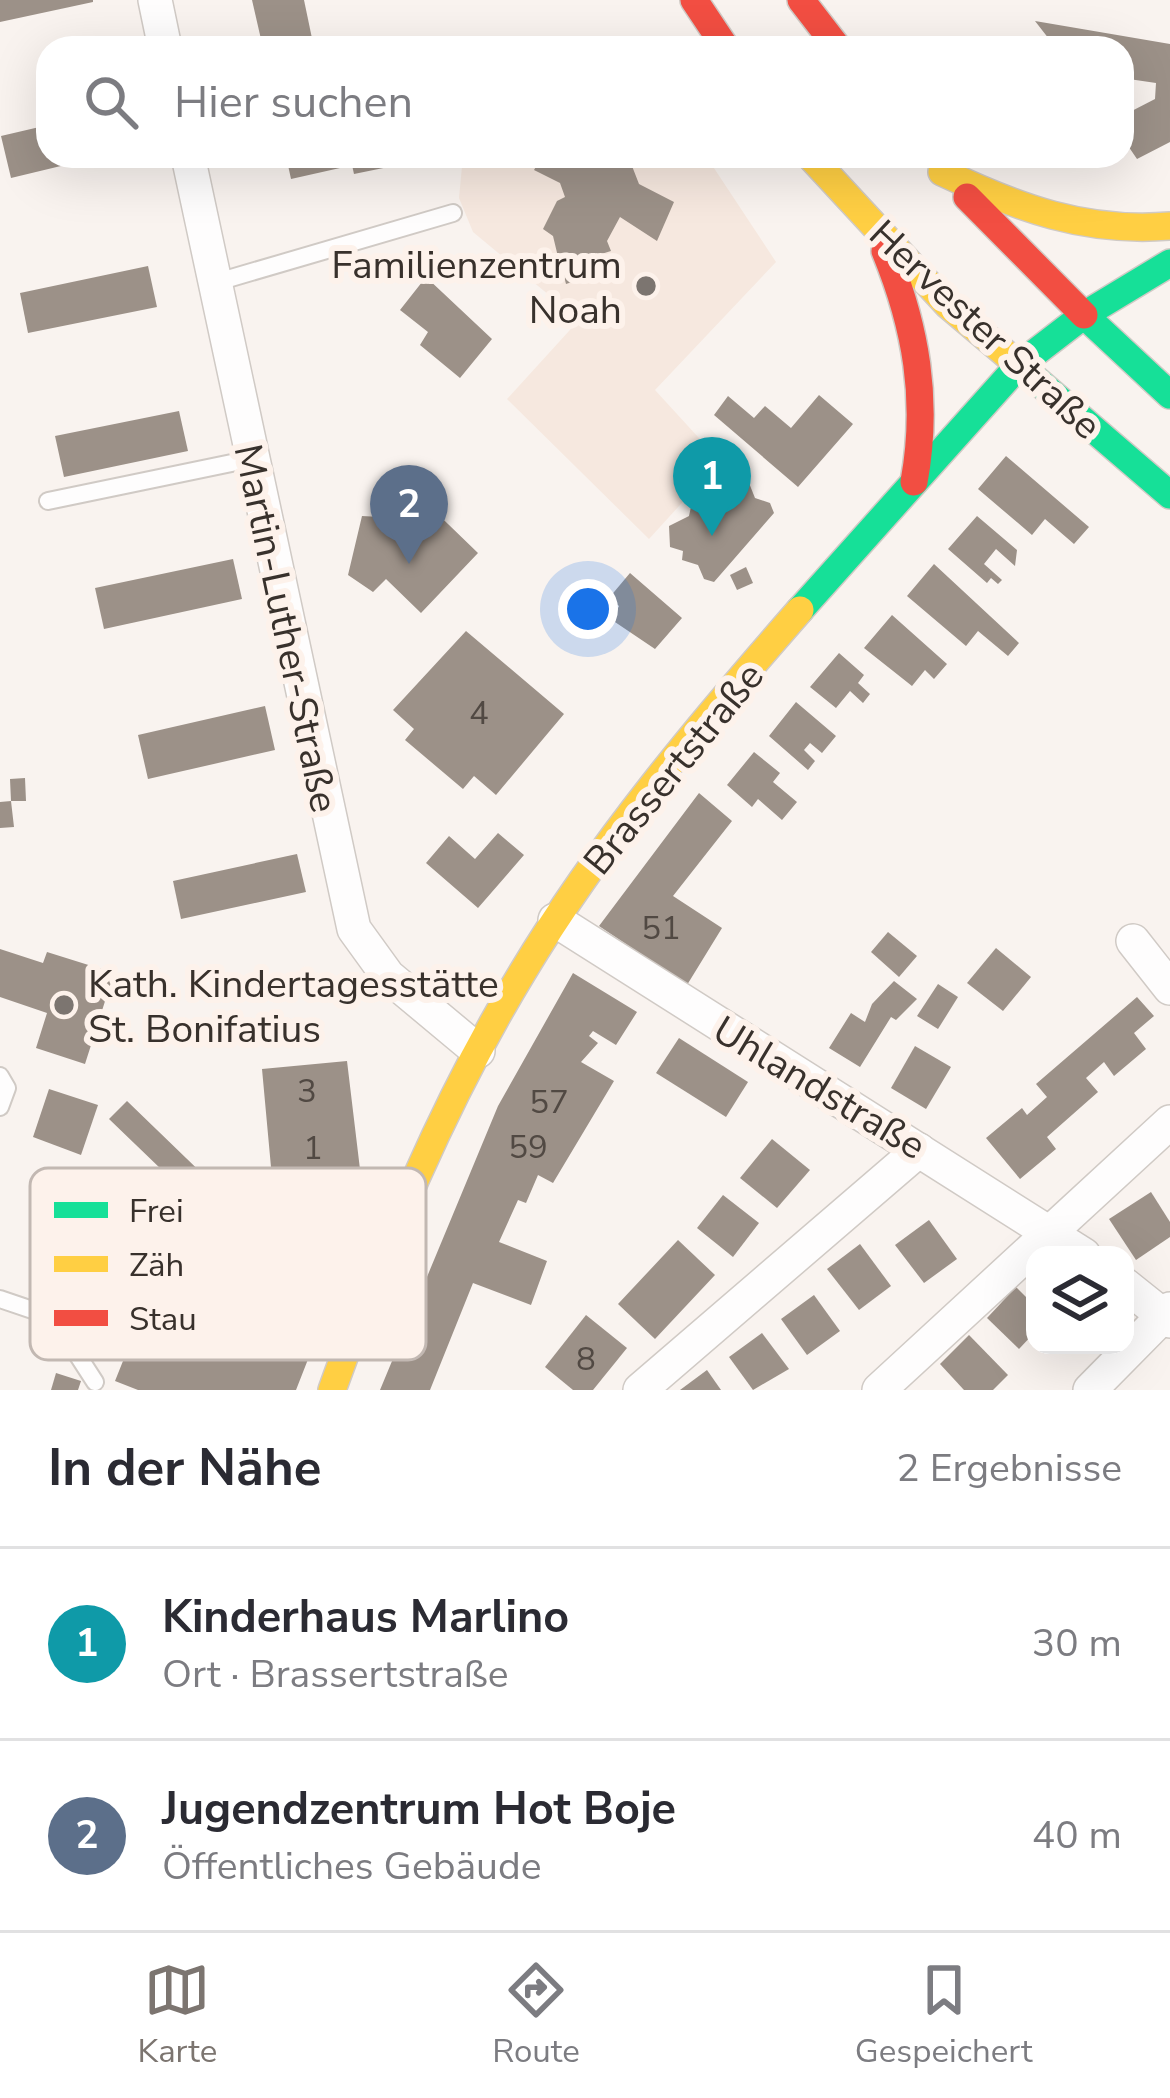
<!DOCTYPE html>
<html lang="de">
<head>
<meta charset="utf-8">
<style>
	:root { --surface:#fff; --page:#f2f2f3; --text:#2b2b33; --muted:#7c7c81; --line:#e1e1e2; --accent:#7c7570 }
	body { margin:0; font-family:"Nunito Sans",sans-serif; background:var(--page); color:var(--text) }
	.controls { position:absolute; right:36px; bottom:36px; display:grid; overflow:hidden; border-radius:24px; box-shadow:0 12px 48px #0002 }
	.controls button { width:108px; height:108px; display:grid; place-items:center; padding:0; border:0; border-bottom:3px solid var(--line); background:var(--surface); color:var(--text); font:60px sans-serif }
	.you { position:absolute; left:588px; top:609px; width:42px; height:42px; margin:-30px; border:9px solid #fff; border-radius:50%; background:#1a73e8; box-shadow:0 0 0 18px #1a73e833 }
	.badge { display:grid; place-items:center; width:78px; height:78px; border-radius:50%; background:var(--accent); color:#fff; font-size:39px; font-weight:700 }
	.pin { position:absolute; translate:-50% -99px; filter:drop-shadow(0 3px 6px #0008) }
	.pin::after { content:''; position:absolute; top:63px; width:42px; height:36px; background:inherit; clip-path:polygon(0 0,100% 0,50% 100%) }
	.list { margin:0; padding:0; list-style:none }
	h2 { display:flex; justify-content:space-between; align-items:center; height:156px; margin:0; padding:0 48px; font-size:51px }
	h2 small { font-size:39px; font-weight:400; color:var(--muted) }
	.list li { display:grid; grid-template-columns:78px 1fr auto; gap:36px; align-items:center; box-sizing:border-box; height:192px; padding:0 48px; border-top:3px solid var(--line) }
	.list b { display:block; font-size:45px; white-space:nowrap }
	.list p { margin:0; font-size:39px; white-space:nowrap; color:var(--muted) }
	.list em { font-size:39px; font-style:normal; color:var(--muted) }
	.icon { flex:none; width:66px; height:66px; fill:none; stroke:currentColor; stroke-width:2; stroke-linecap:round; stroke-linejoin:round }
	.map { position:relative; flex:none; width:1170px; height:1390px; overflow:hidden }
	.search { position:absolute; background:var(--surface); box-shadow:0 12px 48px #0002; left:36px; right:36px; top:36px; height:132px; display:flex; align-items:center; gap:30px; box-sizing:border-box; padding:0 42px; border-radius:36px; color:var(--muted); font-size:45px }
	.sheet { height:540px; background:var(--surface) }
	nav { display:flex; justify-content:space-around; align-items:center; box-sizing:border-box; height:168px; border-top:3px solid var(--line); background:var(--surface); font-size:33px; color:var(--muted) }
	nav a { display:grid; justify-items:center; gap:6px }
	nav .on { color:var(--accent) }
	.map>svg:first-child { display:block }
</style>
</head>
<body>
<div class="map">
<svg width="1170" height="1390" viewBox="0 0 1170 1390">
	<rect width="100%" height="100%" fill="#f9f3ef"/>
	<path fill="#f6e8df" d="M463,156H706L776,262L655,390L720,461L649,539L507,399L579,320L473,232L459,198Z"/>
	<g fill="#9c9188">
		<path d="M0,0H93V2L0,22Z"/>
		<path d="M252,0H304L314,48H263Z"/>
		<path d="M1035,21L1170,44V142L1137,159L1122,137V116L1155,99L1156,83L1122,78V48H1056Z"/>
		<path d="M48,125V156L94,158L11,178L1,136Z"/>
		<path d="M286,156H337L340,168L291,179Z"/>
		<path d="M350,156H401L403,164L354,174Z"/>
		<path d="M542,156H638L632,166L639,184L674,202L657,241L620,217L607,241L611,251L598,255L587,277L566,284L564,276L552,268L559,261L553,236L543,229L557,201L565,197L560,183L534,170Z"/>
		<path d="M148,266L157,307L28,333L20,293Z"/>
		<path d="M426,277L492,339L460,378L420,345L428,332L400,310Z"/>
		<path d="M819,395L853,424L798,487L714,415L728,396L754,418L765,406L791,428Z"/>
		<path d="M179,411L188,451L64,477L55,436Z"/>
		<path d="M1006,456L1089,527L1074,544L1045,519L1032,535L978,489Z"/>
		<path d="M735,474L741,486L749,483L755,498L770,503L774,513L714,582L704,579L698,565L682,560L683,551L670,547L669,526L689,516L692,502L707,497L713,476Z"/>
		<path d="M419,496L478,553L421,613L386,579L373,592L348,575L362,516L398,518Z"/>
		<path d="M977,516L1017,550L1015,566L996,549L984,564L1002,580L998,584L991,578L987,583L948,549Z"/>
		<path d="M233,559L242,599L104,629L95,588Z"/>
		<path d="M934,564L1019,643L1008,656L978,631L966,646L907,596Z"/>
		<path d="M746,567L753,583L737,590L730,575Z"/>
		<path d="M630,573L682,618L655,649L612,620L619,606L609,598Z"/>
		<path d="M892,615L947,664L934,679L925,670L912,686L864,648Z"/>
		<path d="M466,631L564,714L496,795L474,776L463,789L405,740L414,729L393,710Z"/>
		<path d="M839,653L864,675L858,683L870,694L863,703L850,691L836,708L810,687Z"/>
		<path d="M796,702L836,736L822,753L810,743L804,750L815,761L808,770L769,736Z"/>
		<path d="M265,706L275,750L148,779L138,735Z"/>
		<path d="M754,752L780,773L773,782L797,802L782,820L758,799L752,807L727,785Z"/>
		<path d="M25,778L26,801H11L14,827L0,828V802L11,801L10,779Z"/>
		<path d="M699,793L732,821L673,896L722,928L687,985L599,926Z"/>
		<path d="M498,833L524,855L478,908L426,863L449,836L475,859Z"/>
		<path d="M297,854L306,892L181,919L173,881Z"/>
		<path d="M888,932L917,956L899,977L871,952Z"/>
		<path d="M996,948L1031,977L1003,1011L967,983Z"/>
		<path d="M0,949L43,963L47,952L114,973L85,1064L36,1048L47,1013L0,997Z"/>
		<path d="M573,973L637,1012L616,1045L593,1031L589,1036L598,1043L581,1062L614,1081L553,1183L538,1175L526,1203L518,1200L499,1242L547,1261L531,1305L473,1283L430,1390H380L498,1106Z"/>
		<path d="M894,981L917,999L896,1020L891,1017L860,1067L829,1048L851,1013L865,1022L872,1004Z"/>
		<path d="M938,984L958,997L938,1029L917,1016Z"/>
		<path d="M1137,997L1154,1016L1134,1033L1146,1049L1114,1076L1104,1062L1086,1078L1098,1092L1047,1137L1056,1149L1020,1179L986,1138L1022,1108L1027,1115L1047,1097L1036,1084Z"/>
		<path d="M679,1038L748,1082L726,1117L656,1073Z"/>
		<path d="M915,1046L951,1067L926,1109L891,1088Z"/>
		<path d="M347,1061L362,1186L351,1242L295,1230L306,1175L272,1178L262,1069Z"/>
		<path d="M49,1089L98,1105L81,1155L33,1137Z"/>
		<path d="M127,1101L245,1215L227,1234L246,1252L231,1268L147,1185L162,1170L109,1119Z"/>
		<path d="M772,1139L810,1170L777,1208L740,1178Z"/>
		<path d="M1151,1192L1170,1222V1237L1136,1260L1109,1219Z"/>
		<path d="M723,1195L759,1223L733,1257L697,1228Z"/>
		<path d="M929,1220L957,1259L924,1283L895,1245Z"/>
		<path d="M678,1240L715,1275L655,1339L618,1304Z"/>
		<path d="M860,1244L891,1286L859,1310L827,1269Z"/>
		<path d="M187,1268L323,1321L296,1390H138L115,1381L135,1331L159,1341Z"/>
		<path d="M1016,1287L1035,1306V1332L1019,1349L987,1318Z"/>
		<path d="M814,1295L840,1331L807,1355L781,1319Z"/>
		<path d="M586,1315L627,1348L593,1390H573L545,1367Z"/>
		<path d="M762,1333L789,1369L753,1390L729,1357Z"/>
		<path d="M969,1335L1008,1375L993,1390H964L940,1364Z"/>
		<path d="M707,1370L721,1390H680Z"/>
		<path d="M56,1373L81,1381L78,1390H51Z"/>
	</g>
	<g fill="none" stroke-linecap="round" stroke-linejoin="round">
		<defs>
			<g id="lane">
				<path d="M214,283L453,213"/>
				<path d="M48,501L251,459"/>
				<path d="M0,1076L7,1088L0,1107"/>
				<path d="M0,1299L53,1317L95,1382"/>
			</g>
			<g id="street">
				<path d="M155,0L165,48"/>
				<path d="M188,156L354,929L388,976L478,1051"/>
				<path d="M555,920L1084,1255"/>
				<path d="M1133,941L1170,988"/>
				<path d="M1125,1285L1170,1321"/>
				<path d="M640,1390L919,1150"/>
				<path d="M879,1390L1170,1122"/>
				<path d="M1090,1390L1170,1309"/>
			</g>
			<g id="fast">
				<path d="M1084,315L1170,395"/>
				<path d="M1019,365L1170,495"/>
				<path d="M800,610L1019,365L1084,315L1170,263"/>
			</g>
			<g id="slow">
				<path d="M810,156L948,305L1019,365"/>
				<path d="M942,172C1018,208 1085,233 1170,226"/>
				<path d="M332,1390C384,1246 442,1105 522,973C600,843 700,724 800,610"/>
			</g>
			<g id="jam">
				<path d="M694,0L726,48"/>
				<path d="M801,0L838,48"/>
				<path d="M967,197L1084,315"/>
				<path d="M885,251C916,327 929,400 914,482"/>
			</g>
		</defs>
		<use href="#lane" stroke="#d0cac5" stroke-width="20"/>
		<use href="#street" stroke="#d0cac5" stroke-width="36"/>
		<use href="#fast" stroke="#d0cac5" stroke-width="30"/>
		<use href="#slow" stroke="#d0cac5" stroke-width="30"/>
		<use href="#jam" stroke="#d0cac5" stroke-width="30"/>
		<use href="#lane" stroke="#fefdfd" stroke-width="16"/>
		<use href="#street" stroke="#fefdfd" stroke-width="33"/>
		<use href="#fast" stroke="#16e098" stroke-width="27"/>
		<use href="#slow" stroke="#ffcf43" stroke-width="27"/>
		<use href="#jam" stroke="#f24e42" stroke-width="27"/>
	</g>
	<g fill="#7c7570" stroke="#fdf2eb" stroke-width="4.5">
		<circle cx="646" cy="286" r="12"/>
		<circle cx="64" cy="1005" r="12"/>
	</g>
	<g text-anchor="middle" stroke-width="12" stroke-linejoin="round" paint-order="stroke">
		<g font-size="33" fill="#514943">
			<text x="479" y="724">4</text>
			<text x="661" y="939">51</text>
			<text x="307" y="1102">3</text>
			<text x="549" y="1113">57</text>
			<text x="528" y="1158">59</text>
			<text x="313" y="1159">1</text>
			<text x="586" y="1370">8</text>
		</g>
		<g font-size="39" fill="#38312c" stroke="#fdf2eb" text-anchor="end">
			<text x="622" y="278">Familienzentrum<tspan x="622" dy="45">Noah</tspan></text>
			<text x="88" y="997" text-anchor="start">Kath. Kindertagesstätte<tspan x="88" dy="45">St. Bonifatius</tspan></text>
		</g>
		<g font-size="39" fill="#38312c" stroke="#fdf2eb">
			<text transform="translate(986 329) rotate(43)" y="14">Hervester Straße</text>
			<text transform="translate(287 628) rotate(78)" y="14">Martin-Luther-Straße</text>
			<text transform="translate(673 768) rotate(-51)" y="14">Brassertstraße</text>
			<text transform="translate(820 1087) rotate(31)" y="14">Uhlandstraße</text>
		</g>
	</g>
	<rect x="30" y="1168" width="396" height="192" rx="18" fill="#fdf2eb" stroke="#c2b8b2" stroke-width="3"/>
	<rect x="54" y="1202" width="54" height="16" fill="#16e098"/>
	<rect x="54" y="1256" width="54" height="16" fill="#ffcf43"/>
	<rect x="54" y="1310" width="54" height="16" fill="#f24e42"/>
	<g font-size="33" fill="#38312c">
		<text x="129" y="1222">Frei</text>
		<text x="129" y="1276">Zäh</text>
		<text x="129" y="1330">Stau</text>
	</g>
</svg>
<div class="controls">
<button><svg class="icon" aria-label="layers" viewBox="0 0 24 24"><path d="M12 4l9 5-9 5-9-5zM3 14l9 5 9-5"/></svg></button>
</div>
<div class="you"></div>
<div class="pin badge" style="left:712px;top:536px;background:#0f9aa8">1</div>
<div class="pin badge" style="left:409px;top:564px;background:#5c6f8a">2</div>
<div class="search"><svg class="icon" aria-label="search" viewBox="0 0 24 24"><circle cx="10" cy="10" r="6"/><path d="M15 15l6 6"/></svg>Hier suchen</div>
</div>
<section class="sheet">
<h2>In der Nähe<small>2 Ergebnisse</small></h2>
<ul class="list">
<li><span class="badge" style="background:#0f9aa8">1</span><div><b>Kinderhaus Marlino</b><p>Ort · Brassertstraße</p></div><em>30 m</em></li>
<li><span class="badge" style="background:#5c6f8a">2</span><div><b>Jugendzentrum Hot Boje</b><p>Öffentliches Gebäude</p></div><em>40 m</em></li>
</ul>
</section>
<nav>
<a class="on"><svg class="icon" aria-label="map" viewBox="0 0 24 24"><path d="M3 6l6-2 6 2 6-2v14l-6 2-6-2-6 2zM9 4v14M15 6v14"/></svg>Karte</a>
<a><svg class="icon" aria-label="directions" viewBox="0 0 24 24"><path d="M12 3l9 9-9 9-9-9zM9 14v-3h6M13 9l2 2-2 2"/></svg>Route</a>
<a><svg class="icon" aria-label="saved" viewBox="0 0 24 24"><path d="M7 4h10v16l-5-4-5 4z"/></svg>Gespeichert</a>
</nav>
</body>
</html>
